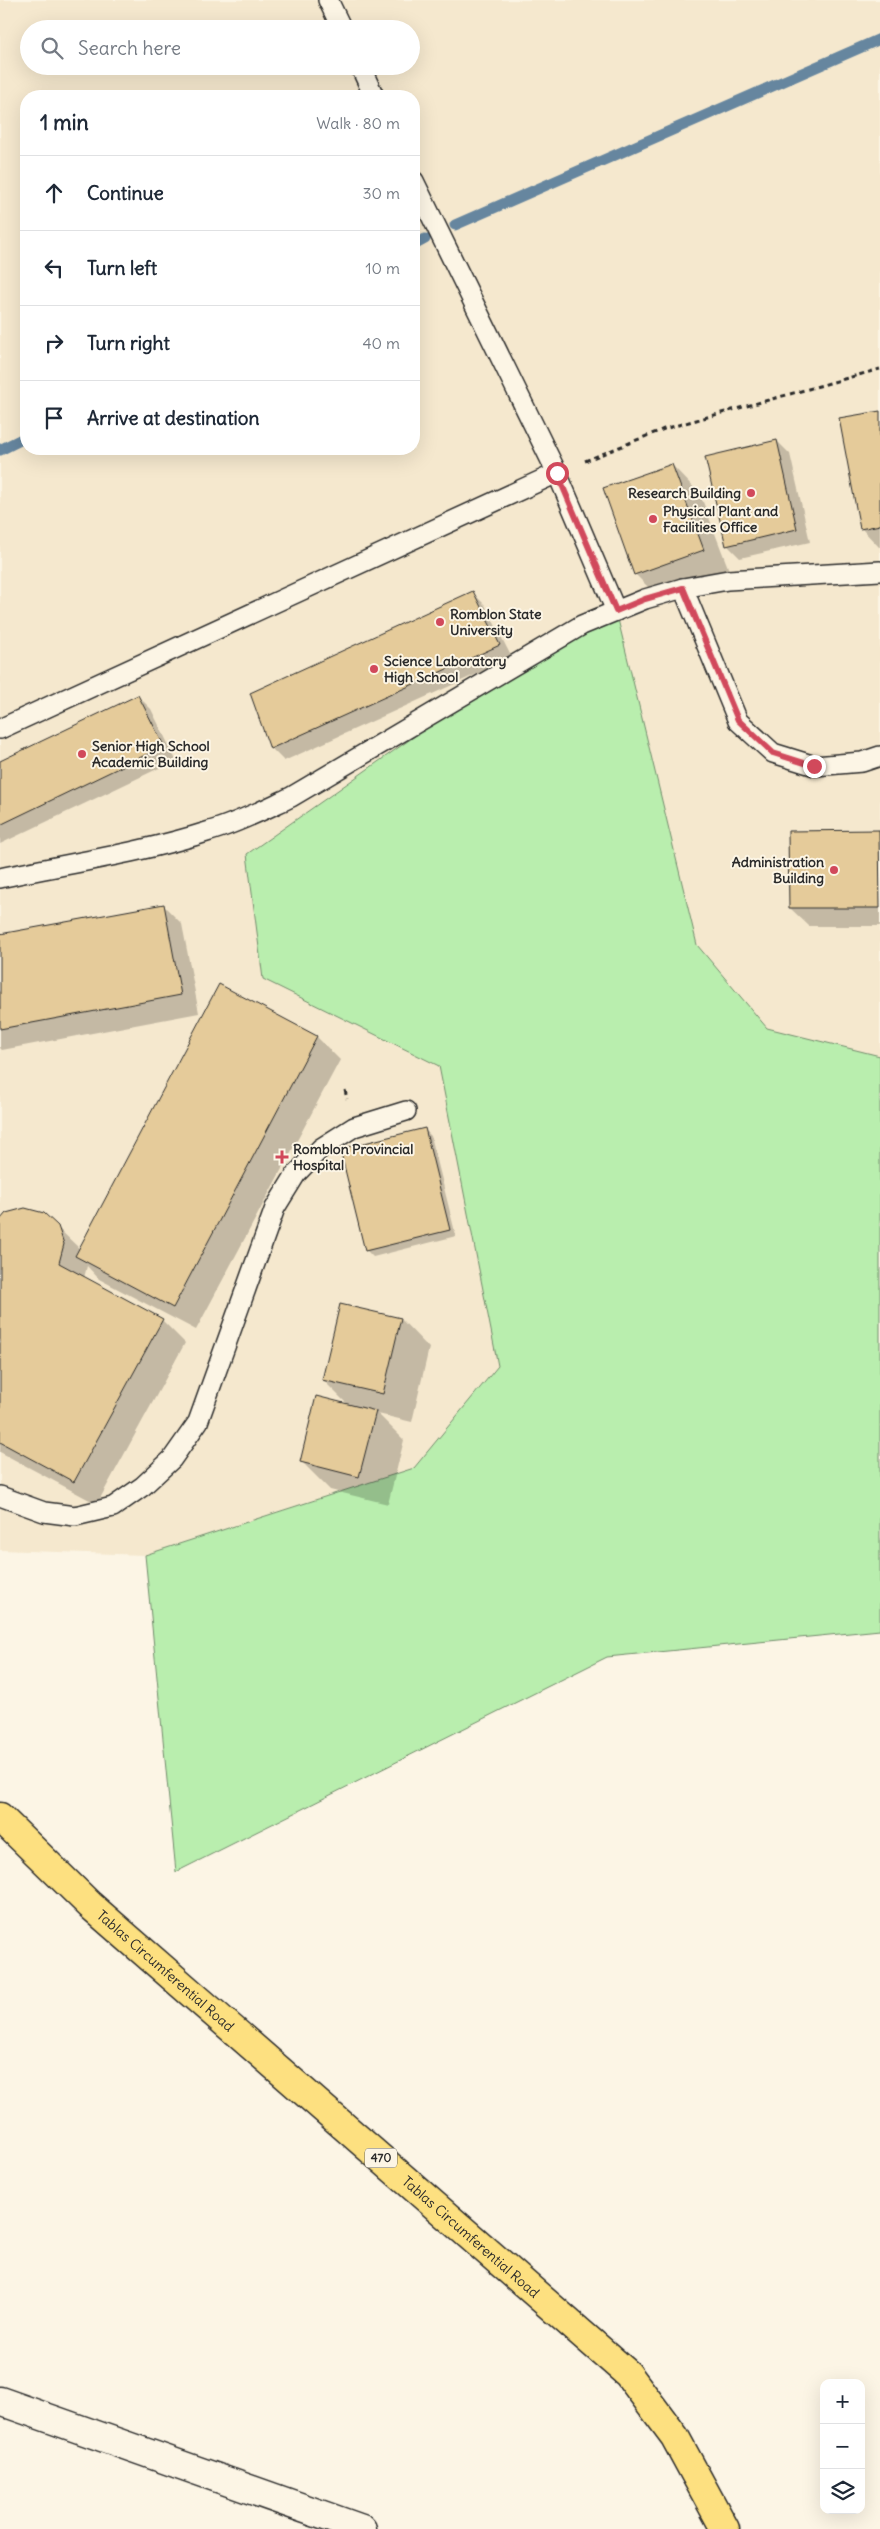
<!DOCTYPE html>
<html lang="en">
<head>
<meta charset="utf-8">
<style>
	:root { --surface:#fff; --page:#f2f2f3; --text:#1f2937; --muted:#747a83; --line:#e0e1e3 }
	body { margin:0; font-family:Delius,sans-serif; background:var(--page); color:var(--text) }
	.controls { position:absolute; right:15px; bottom:15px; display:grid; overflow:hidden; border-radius:10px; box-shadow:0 5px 20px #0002 }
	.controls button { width:45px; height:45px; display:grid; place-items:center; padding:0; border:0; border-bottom:1px solid var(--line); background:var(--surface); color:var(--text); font:25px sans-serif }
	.stop { position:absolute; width:15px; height:15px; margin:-11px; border:4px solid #d1495b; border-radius:50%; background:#fff }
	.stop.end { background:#d1495b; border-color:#fff; box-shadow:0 1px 5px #0008 }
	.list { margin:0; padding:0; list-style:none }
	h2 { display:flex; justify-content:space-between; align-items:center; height:65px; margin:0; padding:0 20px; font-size:21px }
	h2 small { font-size:16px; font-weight:400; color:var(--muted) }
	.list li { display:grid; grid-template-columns:32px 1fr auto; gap:15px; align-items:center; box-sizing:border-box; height:75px; padding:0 20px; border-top:1px solid var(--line) }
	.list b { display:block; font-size:19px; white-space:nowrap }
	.list em { font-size:16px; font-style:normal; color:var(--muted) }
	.icon { flex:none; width:28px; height:28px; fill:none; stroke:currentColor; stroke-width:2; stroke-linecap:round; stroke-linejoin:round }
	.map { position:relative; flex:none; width:880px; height:2529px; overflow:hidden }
	.search { position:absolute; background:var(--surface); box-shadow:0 5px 20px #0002; left:20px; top:20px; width:400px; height:55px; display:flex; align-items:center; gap:12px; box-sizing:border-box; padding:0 18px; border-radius:28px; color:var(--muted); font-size:19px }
	.panel { position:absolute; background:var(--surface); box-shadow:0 5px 20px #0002; left:20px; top:90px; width:400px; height:365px; border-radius:20px }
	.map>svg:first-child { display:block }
</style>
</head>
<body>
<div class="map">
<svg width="880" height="2529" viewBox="0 0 880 2529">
	<rect width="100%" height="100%" fill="#fcf5e5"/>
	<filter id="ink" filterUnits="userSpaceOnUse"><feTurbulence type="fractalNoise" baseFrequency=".02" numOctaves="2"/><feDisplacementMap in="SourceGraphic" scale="10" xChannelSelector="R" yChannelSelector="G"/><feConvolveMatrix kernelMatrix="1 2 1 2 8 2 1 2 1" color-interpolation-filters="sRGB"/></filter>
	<g filter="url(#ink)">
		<path fill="#f5e8ce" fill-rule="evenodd" d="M0,0H880V1570L414,1468L145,1555L0,1550ZM29,29H411V66H29ZM26,96H414V449H26Z"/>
		<path fill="#b9eeae" stroke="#728c6c" d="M616,611L697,945L767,1028L880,1056V1630L607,1657L176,1872L145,1555L414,1468L498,1366L439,1066L263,979L247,854L523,660Z"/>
		<g fill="#0003">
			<path d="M880,412V547H879L861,528Z"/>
			<path d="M777,441L790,454L810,542L740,558L727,545Z"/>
			<path d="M672,465L700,494L732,578L664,603L635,574Z"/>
			<path d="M472,592L485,605L512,658L284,761L271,748Z"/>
			<path d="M138,696L151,709L176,760L0,844V762Z"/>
			<path d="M790,832H880V926H809L790,908Z"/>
			<path d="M163,905L182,924L199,1013L2,1050L0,1048V936Z"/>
			<path d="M219,986L317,1037L340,1060L196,1330L99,1279L87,1266L84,1278L162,1320L185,1343L97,1504L0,1452V1221L57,1227L80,1249Z"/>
			<path d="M424,1129L431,1136L456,1236L373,1257L366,1250Z"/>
			<path d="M401,1319L429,1348L412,1422L378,1414L404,1440L388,1504L330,1490L301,1461L348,1405L323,1380Z"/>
		</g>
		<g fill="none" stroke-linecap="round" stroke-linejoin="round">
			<g stroke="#66869f" stroke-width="11">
				<path d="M455,225L880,39"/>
				<path d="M414,245L425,239"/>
				<path d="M0,450L26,437"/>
			</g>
		</g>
		<g fill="#e5cb9a" stroke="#2b2b2b">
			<path d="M880,411V525L860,529L839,418Z"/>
			<path d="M777,440L797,529L726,546L705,457Z"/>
			<path d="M672,464L704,550L634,575L603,488Z"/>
			<path d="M473,591L500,645L270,749L250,693Z"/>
			<path d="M138,695L164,746L0,825V761Z"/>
			<path d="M879,830L880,908H789L788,831Z"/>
			<path d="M164,904L181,995L0,1029V934Z"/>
			<path d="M219,984L317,1036L173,1308L75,1256Z"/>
			<path d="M425,1128L450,1230L365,1251L340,1149Z"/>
			<path d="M25,1208L44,1213L58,1226L64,1244L59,1263L163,1319L74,1482L0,1442V1220L6,1213Z"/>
			<path d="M340,1304L401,1318L383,1394L322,1380Z"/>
			<path d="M316,1396L376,1411L359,1477L300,1462Z"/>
		</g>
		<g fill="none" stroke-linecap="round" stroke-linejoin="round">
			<defs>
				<g id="lane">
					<path d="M328,0L342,29"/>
					<path d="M360,66L374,96"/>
					<path d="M414,181L557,473L616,611"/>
					<path d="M683,588L738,721L773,753L815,766L862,762L880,756"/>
					<path d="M0,729L557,473"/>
					<path d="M0,878C70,863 142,853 210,831C238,823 265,809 291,797L582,625L645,599L683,588L728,580L880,571"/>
					<path d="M0,1496L44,1512L75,1516L113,1507L143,1486L172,1459L198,1422L275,1208L296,1174L321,1148L354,1127L406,1111"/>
				</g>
				<path id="street" d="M0,2401L362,2529"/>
				<g id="primary">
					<path id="s1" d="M0,1817L90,1905L628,2374L675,2437L725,2529"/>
				</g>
			</defs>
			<use href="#lane" stroke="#2b2b2b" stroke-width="22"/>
			<use href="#street" stroke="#2b2b2b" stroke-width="31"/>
			<use href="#primary" stroke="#2b2b2b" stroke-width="31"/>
			<g stroke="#2b2b2b" stroke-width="3" stroke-dasharray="5 4" stroke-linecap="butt">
				<path d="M585,461L664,429L880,369"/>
				<path d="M345,1090L347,1099"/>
			</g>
			<use href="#lane" stroke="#fcf5e5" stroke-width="19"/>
			<use href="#street" stroke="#fcf5e5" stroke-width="28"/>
			<use href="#primary" stroke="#fde080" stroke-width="28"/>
		</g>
	</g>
	<g fill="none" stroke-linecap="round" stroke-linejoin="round" filter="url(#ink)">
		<path stroke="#d1495b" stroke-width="6" d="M557,473L616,611L645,599L683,588L738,720L773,753L814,766"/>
	</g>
	<g fill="#d1495b" stroke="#fcf5e5" stroke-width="2">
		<circle cx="751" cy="493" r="5"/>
		<circle cx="653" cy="519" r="5"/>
		<circle cx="440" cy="622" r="5"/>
		<circle cx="374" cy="669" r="5"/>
		<circle cx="82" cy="754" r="5"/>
		<circle cx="834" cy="870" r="5"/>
		<path d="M279.5 1149.5h5v5h5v5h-5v5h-5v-5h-5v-5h5z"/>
	</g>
	<g text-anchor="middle" stroke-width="4" stroke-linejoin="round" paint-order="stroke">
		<rect fill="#fcf5e5" stroke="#6a6863" stroke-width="1" x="365" y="2148.5" width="32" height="19" rx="4"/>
		<g font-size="12" font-weight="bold" fill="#2b2b2b">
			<text x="381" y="2162">470</text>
		</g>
		<g font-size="14" font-weight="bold" fill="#2b2b2b" stroke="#fcf5e5" text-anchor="start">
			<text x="741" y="498" text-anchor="end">Research Building</text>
			<text x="663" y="516">Physical Plant and<tspan x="663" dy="16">Facilities Office</tspan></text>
			<text x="450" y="619">Romblon State<tspan x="450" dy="16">University</tspan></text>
			<text x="384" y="666">Science Laboratory<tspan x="384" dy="16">High School</tspan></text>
			<text x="92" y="751">Senior High School<tspan x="92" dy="16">Academic Building</tspan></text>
			<text x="824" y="867" text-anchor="end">Administration<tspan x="824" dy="16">Building</tspan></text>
			<text x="293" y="1154">Romblon Provincial<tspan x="293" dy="16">Hospital</tspan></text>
		</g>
		<g font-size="14" fill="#2b2b2b" stroke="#fcf5e5">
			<text dy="5" stroke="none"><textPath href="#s1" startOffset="226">Tablas Circumferential Road</textPath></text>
			<text dy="5" stroke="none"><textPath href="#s1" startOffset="631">Tablas Circumferential Road</textPath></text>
		</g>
	</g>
</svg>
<div class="controls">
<button>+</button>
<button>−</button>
<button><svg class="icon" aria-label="layers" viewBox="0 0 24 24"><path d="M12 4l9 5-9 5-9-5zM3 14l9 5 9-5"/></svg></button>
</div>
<div class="stop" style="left:557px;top:473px"></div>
<div class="stop end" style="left:814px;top:766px"></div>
<div class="search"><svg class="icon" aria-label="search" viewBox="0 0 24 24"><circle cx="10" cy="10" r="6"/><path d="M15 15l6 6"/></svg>Search here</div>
<section class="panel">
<h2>1 min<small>Walk · 80 m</small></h2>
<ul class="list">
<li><svg class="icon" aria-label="ahead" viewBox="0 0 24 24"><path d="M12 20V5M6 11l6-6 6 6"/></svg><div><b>Continue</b></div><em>30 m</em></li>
<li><svg class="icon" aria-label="left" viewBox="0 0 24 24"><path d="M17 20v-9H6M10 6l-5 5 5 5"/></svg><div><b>Turn left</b></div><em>10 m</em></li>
<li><svg class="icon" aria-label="right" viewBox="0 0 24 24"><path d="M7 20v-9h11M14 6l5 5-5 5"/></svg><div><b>Turn right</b></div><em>40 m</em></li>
<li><svg class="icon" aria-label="arrive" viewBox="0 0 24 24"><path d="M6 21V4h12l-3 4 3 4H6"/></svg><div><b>Arrive at destination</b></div></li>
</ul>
</section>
</div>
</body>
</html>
